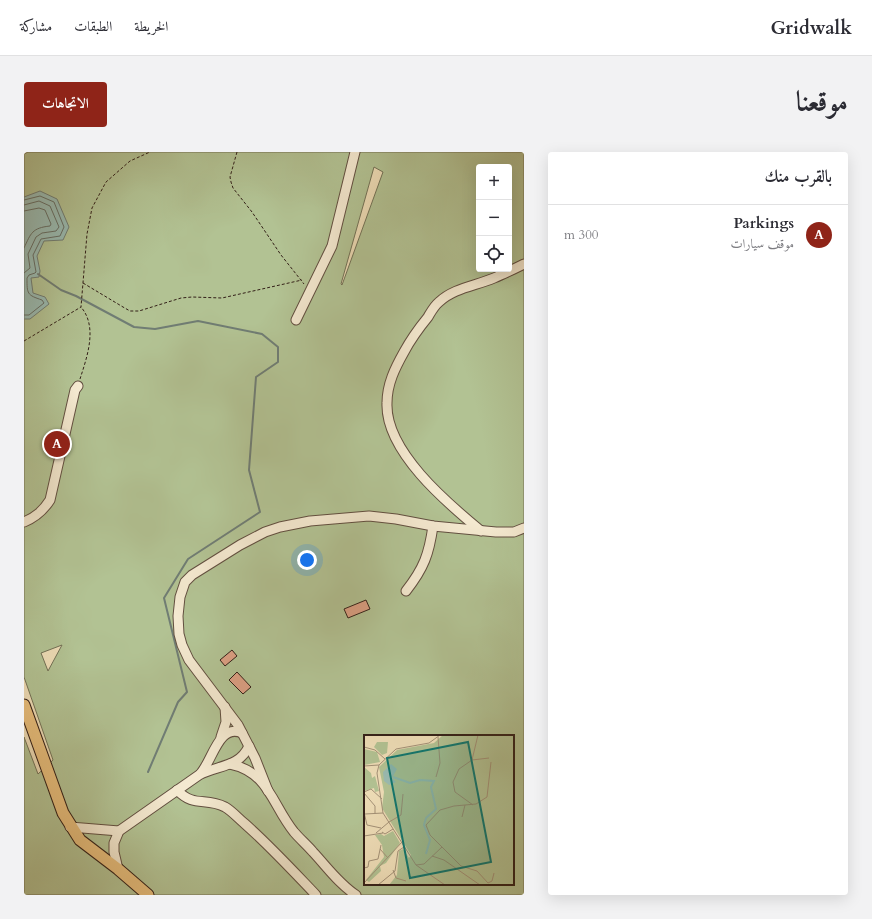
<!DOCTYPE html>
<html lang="ar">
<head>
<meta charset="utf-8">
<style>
	:root { --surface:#fff; --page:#f2f2f3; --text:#2b2b33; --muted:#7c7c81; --line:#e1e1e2; --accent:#8f2418 }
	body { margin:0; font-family:Cardo,Amiri,serif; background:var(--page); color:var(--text); direction:rtl }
	.controls { position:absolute; right:12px; top:12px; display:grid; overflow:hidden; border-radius:4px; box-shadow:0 4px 16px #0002 }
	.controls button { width:36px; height:36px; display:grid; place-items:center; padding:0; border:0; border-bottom:1px solid var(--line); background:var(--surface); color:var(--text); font:20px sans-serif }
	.you { position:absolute; left:283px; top:408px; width:14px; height:14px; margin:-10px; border:3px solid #fff; border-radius:50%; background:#1a73e8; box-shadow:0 0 0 6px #1a73e833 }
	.badge { display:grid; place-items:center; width:26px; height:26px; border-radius:50%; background:var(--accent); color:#fff; font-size:13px; font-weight:700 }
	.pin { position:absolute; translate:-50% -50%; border:2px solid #fff; box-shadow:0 1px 4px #0006 }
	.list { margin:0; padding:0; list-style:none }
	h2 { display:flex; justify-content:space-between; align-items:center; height:52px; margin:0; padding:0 16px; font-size:17px }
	h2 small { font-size:13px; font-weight:400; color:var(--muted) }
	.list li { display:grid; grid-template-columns:26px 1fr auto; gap:12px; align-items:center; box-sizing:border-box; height:60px; padding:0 16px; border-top:1px solid var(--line) }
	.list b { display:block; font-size:15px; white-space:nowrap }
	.list p { margin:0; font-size:13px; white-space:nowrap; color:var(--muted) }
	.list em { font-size:13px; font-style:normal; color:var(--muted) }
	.icon { flex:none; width:22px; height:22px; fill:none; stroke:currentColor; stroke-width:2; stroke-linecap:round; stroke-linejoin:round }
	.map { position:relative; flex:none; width:500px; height:743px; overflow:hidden; direction:ltr; border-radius:4px }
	header { display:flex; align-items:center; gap:24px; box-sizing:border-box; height:56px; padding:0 20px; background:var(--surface); border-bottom:1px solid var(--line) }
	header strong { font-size:19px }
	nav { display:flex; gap:22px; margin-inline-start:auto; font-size:14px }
	.intro { display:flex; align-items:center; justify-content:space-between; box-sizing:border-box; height:96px; padding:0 24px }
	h1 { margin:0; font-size:28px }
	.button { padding:10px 18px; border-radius:4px; background:var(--accent); color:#fff; font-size:14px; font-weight:700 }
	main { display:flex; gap:24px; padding:0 24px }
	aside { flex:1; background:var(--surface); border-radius:4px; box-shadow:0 4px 16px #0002 }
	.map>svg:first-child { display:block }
</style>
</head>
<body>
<header>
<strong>Gridwalk</strong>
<nav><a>الخريطة</a><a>الطبقات</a><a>مشاركة</a></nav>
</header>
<div class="intro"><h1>موقعنا</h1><a class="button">الاتجاهات</a></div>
<main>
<aside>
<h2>بالقرب منك<small></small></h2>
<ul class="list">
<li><span class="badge">A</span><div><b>Parkings</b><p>موقف سيارات</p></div><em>300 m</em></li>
</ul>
</aside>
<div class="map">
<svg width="500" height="743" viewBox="0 0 500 743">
	<rect width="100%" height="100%" fill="#eeddb7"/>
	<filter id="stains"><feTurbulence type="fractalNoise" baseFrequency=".005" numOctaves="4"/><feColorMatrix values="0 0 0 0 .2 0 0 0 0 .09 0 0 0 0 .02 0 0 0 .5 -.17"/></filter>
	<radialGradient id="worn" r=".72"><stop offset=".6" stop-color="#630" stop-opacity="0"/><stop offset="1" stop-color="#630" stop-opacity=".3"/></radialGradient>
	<path fill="#b2c293" stroke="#727156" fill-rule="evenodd" d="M4,0H500V743H0V585L14,622L29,608L0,525V2ZM350,15L359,20L318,133L317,132ZM455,15H485V117H455ZM38,493L24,519L17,501ZM341,584H489V732H341Z"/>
	<path fill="#99bbb2" stroke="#707d74" d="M16,39L33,47L45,75L39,88L20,89L13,104L16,119L15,125L7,126L9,141L21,145L25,152L6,167H0V45Z"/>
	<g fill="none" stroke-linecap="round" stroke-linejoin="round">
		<g stroke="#666e65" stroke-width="1">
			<path d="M0,48L16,44L30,50L40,75L36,84L17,87L9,103L12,120L11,121L5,123L3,126C3,142 3,143 18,148L20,151L5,163H0"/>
			<path d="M0,53L15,49L26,54L35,75L32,79L18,81L12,85L4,102L6,116L0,121"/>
			<path d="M0,59L15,56L21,58L27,72L26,74C8,76 7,81 0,96"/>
		</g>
		<path stroke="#707d74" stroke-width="2" d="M14,122L37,138L52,144L110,175L131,177L174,169L238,182L254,195V210L232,225L225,318L236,360L164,407L140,446L163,540L154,550L124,620"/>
	</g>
	<g fill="#dca084" stroke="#332018">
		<path d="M342,448L346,457L324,466L320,457Z"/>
		<path d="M208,498L213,504L201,514L196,508Z"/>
		<path d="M213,520L227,535L219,542L205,528Z"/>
	</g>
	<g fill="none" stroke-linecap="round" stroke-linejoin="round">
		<defs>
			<g id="minor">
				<path d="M272,168L308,94L331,0"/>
				<path d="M0,370C12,365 19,359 26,348L51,238L54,234"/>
				<path d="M457,379C423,351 361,299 363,251C363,232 371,216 380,200C387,187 395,176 404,165C407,160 410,154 415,150C430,136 451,134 470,126C480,122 490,117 500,112"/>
				<path d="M382,439C400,416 405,402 409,374"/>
				<path d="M197,585L202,570L201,555"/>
				<path d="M206,612C245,620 248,653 270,680C276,687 283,693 289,700C303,715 315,732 332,743"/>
				<path d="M177,621C189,607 195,571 218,581"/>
				<path d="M153,638C170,656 181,645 201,655C208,659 214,666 220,671C245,693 268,718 292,743"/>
				<path d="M244,639L231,606L214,573L165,508L158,493L155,482L154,464L156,445L161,430L168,423L216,393L241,380L256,375L286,369L345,364L372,367L409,374L472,380H490L500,376"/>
				<path d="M46,675L95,679"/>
				<path d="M94,717L90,700V691L95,679L175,623C193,613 215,616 225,594"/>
			</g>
			<path id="major" d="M0,553L39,661L56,688L94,717L124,743"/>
		</defs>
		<use href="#minor" stroke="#624f40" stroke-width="11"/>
		<use href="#major" stroke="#332018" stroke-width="13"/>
		<g stroke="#332018" stroke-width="1" stroke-dasharray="3 2" stroke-linecap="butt">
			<path d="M213,0L206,25L207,30L209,36L228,60L257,103L280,132"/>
			<path d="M59,131L99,155L106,159H115L157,146L168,145L198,146L278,128"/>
			<path d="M0,189L57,155L63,82L68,56L82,30L106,9L126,0"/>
			<path d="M56,227C63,205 74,175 57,155"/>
		</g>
		<use href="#minor" stroke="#f4e9d0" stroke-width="9"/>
		<use href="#major" stroke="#e7be7c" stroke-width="11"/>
	</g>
	<g transform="translate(340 583)">
		<rect width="150" height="150" fill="#eeddb7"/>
		<path d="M79,0H150V150H25L33,140L35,116L39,114L45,123L47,120L18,73L20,57L15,32L33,15L70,8ZM13,7H24L23,18L18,20L10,12ZM0,14L13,17L16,27L0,30ZM0,32L7,38L8,43L11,41L15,56L11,57L10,53L0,56ZM29,96L36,108L22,128L16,131L17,136L5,147L2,145L20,122L18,110L11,100L17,99L20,101Z" fill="#b2c293"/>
		<path d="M27,29L33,34L28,43L32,47L25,50L20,46L19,37Z" fill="#99bbb2"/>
		<path fill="none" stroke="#99bbb2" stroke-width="2" d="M29,42L46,48L56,45L70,46L67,52L72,74L62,83L60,90L66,105L62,119"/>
		<path fill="none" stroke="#a39177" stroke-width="1" d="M76,0L65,8L32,14L15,30L13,38L19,78L52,130L81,150M0,12L11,15L21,24M108,25L125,23M127,27L123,62L112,69L90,71L76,75L62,90L66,100L97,131L113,136L124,148L128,146L130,138M0,31L15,30M72,42L76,28L74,2M0,57L7,54L18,64M0,58L11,71V79M109,70L91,57L89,47L95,34L108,25L114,0M0,77L3,90L17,93M1,79L19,78M98,82L101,70M25,87L37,80L39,59M18,97L21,99L29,94M12,98L25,87M0,101L19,98M16,114L24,123M68,121L80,125L116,150M52,130L60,129L78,112M0,133L4,132L5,126L14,124L17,110M29,135L32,143L42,146M0,148L38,107M14,150L31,136L34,116L40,112"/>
		<path fill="#0f766e" fill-opacity="0.15" stroke="#0f766e" stroke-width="2" d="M104,7L127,127L46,143L23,23Z"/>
		<rect width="150" height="150" fill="none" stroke="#332018" stroke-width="2"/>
	</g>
	<rect width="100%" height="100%" filter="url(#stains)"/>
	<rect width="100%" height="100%" fill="url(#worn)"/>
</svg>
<div class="controls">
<button>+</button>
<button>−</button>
<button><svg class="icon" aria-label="locate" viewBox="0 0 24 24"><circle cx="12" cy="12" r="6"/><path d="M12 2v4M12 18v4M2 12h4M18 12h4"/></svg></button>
</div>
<div class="you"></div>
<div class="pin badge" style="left:33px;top:292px">A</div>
</div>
</main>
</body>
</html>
